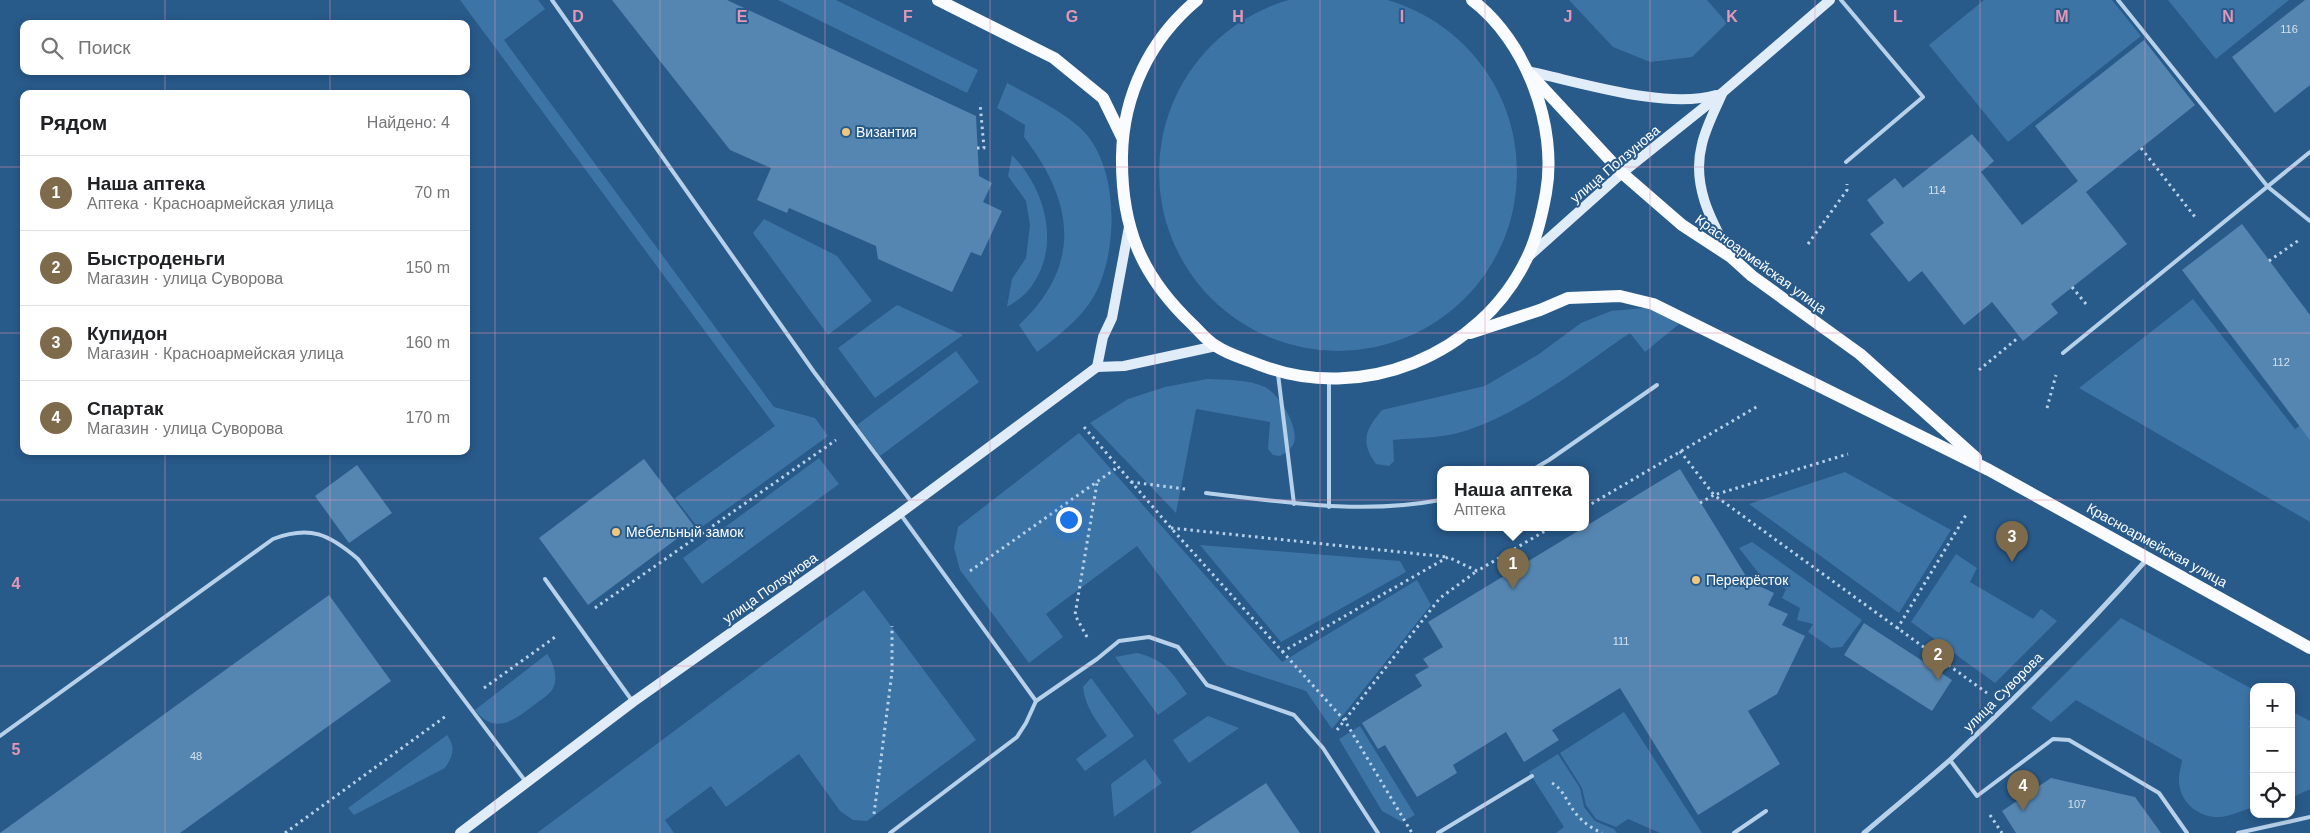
<!DOCTYPE html>
<html lang="ru">
<head>
<meta charset="utf-8">
<style>
	:root { --surface:#fff; --page:#f2f2f2; --text:#202124; --muted:#757577; --line:#e0e0e0; --accent:#7e6b4c }
	body { margin:0; font-family:Helvetica,sans-serif; background:var(--page); color:var(--text) }
	.controls { position:absolute; right:15px; bottom:15px; display:grid; overflow:hidden; border-radius:10px; box-shadow:0 2px 8px #0003 }
	.controls button { width:45px; height:45px; display:grid; place-items:center; padding:0; border:0; border-bottom:1px solid var(--line); background:var(--surface); color:var(--text); font:25px sans-serif }
	.you { position:absolute; left:1068px; top:519px; width:18px; height:18px; margin:-12px; border:4px solid #fff; border-radius:50%; background:#1a73e8; box-shadow:0 0 0 8px #1a73e833 }
	.badge { display:grid; place-items:center; width:32px; height:32px; border-radius:50%; background:var(--accent); color:#fff; font-size:16px; font-weight:700 }
	.pin { position:absolute; translate:-50% -41px; filter:drop-shadow(0 1px 2px #0008) }
	.pin::after { content:''; position:absolute; top:26px; width:18px; height:15px; background:inherit; clip-path:polygon(0 0,100% 0,50% 100%) }
	.popup { position:absolute; left:1437px; top:466px; width:152px; height:65px; box-sizing:border-box; display:grid; place-content:center; border-radius:10px; background:var(--surface); filter:drop-shadow(0 1px 4px #0005); font-size:16px; white-space:nowrap; color:var(--muted) }
	.popup b { font-size:19px; color:var(--text) }
	.popup::after { content:''; position:absolute; left:50%; top:100%; margin-left:-10px; border:10px solid transparent; border-top-color:var(--surface) }
	.list { margin:0; padding:0; list-style:none }
	h2 { display:flex; justify-content:space-between; align-items:center; height:65px; margin:0; padding:0 20px; font-size:21px }
	h2 small { font-size:16px; font-weight:400; color:var(--muted) }
	.list li { display:grid; grid-template-columns:32px 1fr auto; gap:15px; align-items:center; box-sizing:border-box; height:75px; padding:0 20px; border-top:1px solid var(--line) }
	.list b { display:block; font-size:19px; white-space:nowrap }
	.list p { margin:0; font-size:16px; white-space:nowrap; color:var(--muted) }
	.list em { font-size:16px; font-style:normal; color:var(--muted) }
	.icon { flex:none; width:28px; height:28px; fill:none; stroke:currentColor; stroke-width:2; stroke-linecap:round; stroke-linejoin:round }
	.map { position:relative; flex:none; width:2310px; height:833px; overflow:hidden }
	.search { position:absolute; background:var(--surface); box-shadow:0 2px 8px #0003; left:20px; top:20px; width:450px; height:55px; display:flex; align-items:center; gap:12px; box-sizing:border-box; padding:0 18px; border-radius:10px; color:var(--muted); font-size:19px }
	.panel { position:absolute; background:var(--surface); box-shadow:0 2px 8px #0003; left:20px; top:90px; width:450px; height:365px; border-radius:10px }
	.map>svg:first-child { display:block }
</style>
</head>
<body>
<div class="map">
<svg width="2310" height="833" viewBox="0 0 2310 833">
	<rect width="100%" height="100%" fill="#285a8a"/>
	<g fill="#3d74a6">
		<circle cx="1338" cy="172" r="179"/>
		<path d="M460,0H538L545,9L504,40L774,407L815,418L828,436L699,529L675,498L775,426Z"/>
		<path d="M778,0H836L978,70L967,93Z"/>
		<path d="M1569,0H1707L1727,23L1692,57L1650,62L1613,47Z"/>
		<path d="M1984,0H2112L2141,36L2008,142L1929,45Z"/>
		<path d="M2168,0H2289L2216,59Z"/>
		<path d="M1007,83C1031,96 1069,114 1087,135C1119,174 1118,253 1094,296C1080,320 1058,336 1037,352L1019,325C1083,265 1074,202 1024,137L1025,125L997,108Z"/>
		<path d="M1012,155C1044,187 1061,243 1033,284C1027,294 1017,301 1007,307L1012,279L1026,258L1030,225L1026,201L1008,176Z"/>
		<path d="M764,219L837,256L872,301L828,335L753,233Z"/>
		<path d="M2193,299L2295,429L2310,418V522L2079,388Z"/>
		<path d="M897,305L963,335L875,398L838,348Z"/>
		<path d="M1645,308L1684,320L1645,352L1630,333C1580,367 1517,417 1458,433C1438,438 1414,438 1393,440L1394,461L1389,466L1376,464C1360,442 1365,430 1382,410L1485,386L1539,354L1581,323L1611,311Z"/>
		<path d="M956,351L979,382L880,456L857,425Z"/>
		<path d="M1207,379C1225,380 1248,379 1265,387C1279,394 1299,427 1294,443C1291,450 1285,453 1280,456L1273,455L1268,449L1270,422L1196,409L1176,513L1090,423L1128,399L1165,387Z"/>
		<path d="M1079,433L1282,662L1417,580L1431,605L1332,729L1306,691L1226,665L1137,546L1046,614L1063,637L1029,663L960,570L954,548L958,527Z"/>
		<path d="M819,458L839,484L702,584L683,558Z"/>
		<path d="M1845,472L1951,530L1899,613L1749,504Z"/>
		<path d="M1752,542L1862,620L1842,647L1831,648L1808,632L1813,624L1797,620L1800,608L1782,598L1786,589L1760,575L1739,548Z"/>
		<path d="M1200,545L1400,561L1406,572L1281,642Z"/>
		<path d="M1956,554L1977,568L1970,582L2033,619L2041,609L2057,621L1995,683L1911,622Z"/>
		<path d="M864,590L976,740L867,821L853,820L840,811L799,754L726,807L711,786L665,820L674,833H537Z"/>
		<path d="M2121,618L2254,690V807C2243,810 2231,816 2220,817C2200,818 2181,804 2179,783C2178,776 2181,767 2182,760L2076,700L2051,722L2031,708Z"/>
		<path d="M1137,653C1165,660 1171,671 1187,694L1158,715L1115,657Z"/>
		<path d="M547,654C554,663 559,680 552,690C548,696 539,701 534,705C514,721 494,735 475,710Z"/>
		<path d="M1091,678L1134,736L1085,771L1076,759L1107,736C1096,720 1085,707 1083,687Z"/>
		<path d="M2291,711L2310,721V789L2291,798Z"/>
		<path d="M1624,712L1702,833H1660L1628,819L1616,827L1596,819L1586,805L1582,788L1560,753Z"/>
		<path d="M1208,716L1239,728L1189,763L1173,740Z"/>
		<path d="M1360,726L1415,815L1402,822L1382,811L1339,739Z"/>
		<path d="M447,735C456,747 453,756 445,768L354,815L348,808Z"/>
		<path d="M1558,754L1580,788L1584,807L1595,821L1614,829L1617,833H1556L1564,827L1529,772Z"/>
		<path d="M1145,759L1162,783L1114,817L1111,784Z"/>
	</g>
	<g fill="#5586b2">
		<path d="M612,0H727L976,116L979,176L992,183L983,202L1002,211L981,256L971,252L952,292L878,259L876,246L789,208L787,213L757,200L771,168L730,150Z"/>
		<path d="M2305,0H2310V85L2275,113L2232,57Z"/>
		<path d="M2144,40L2195,105L2086,192L2127,244L2051,304L2058,313L2023,341L1992,302L1964,325L1922,271L1909,282L1870,234L1884,223L1867,200L1895,178L1903,188L1972,134L1994,161L1981,172L2022,225L2078,181L2035,126Z"/>
		<path d="M2242,224L2310,315V440L2182,270Z"/>
		<path d="M644,459L694,526L588,605L539,538Z"/>
		<path d="M357,465L392,513L349,543L315,496Z"/>
		<path d="M1680,469L1749,581L1774,593L1768,605L1788,614L1782,625L1805,636L1777,694L1748,711L1780,764L1698,815L1620,688L1552,730L1559,740L1524,762L1506,732L1453,765L1457,773L1417,797L1385,745L1378,749L1362,723L1422,686L1415,675L1429,667L1423,659L1443,647L1428,622Z"/>
		<path d="M329,595L391,681L180,833H0Z"/>
		<path d="M1864,623L1952,680L1932,711L1844,655Z"/>
		<path d="M2051,778L2135,797L2161,833H2016L2002,811Z"/>
		<path d="M1266,783L1300,833H1190Z"/>
	</g>
	<g fill="none" stroke-linecap="round" stroke-linejoin="round">
		<g stroke="#b6d1e9" stroke-width="3" stroke-dasharray="2.5 4" stroke-linecap="butt">
			<path d="M977,148H984L980,103"/>
			<path d="M2141,148L2195,217"/>
			<path d="M1808,244L1847,190V184"/>
			<path d="M2269,261L2299,240"/>
			<path d="M2072,287L2086,304"/>
			<path d="M1979,370L2019,337"/>
			<path d="M2047,408L2056,375"/>
			<path d="M1084,427L1171,528L1345,721L1412,833"/>
			<path d="M1680,451L1714,495L1848,454"/>
			<path d="M1131,482L1185,489"/>
			<path d="M1700,503L1714,495L1987,693"/>
			<path d="M1586,507L1758,406"/>
			<path d="M1171,528L1448,557"/>
			<path d="M970,571L1118,467"/>
			<path d="M595,608L836,440"/>
			<path d="M1897,629L1966,515"/>
			<path d="M1087,637L1075,615L1097,483"/>
			<path d="M1282,652L1448,557L1477,571L1550,528"/>
			<path d="M484,688L558,635"/>
			<path d="M1337,730L1440,598L1477,571"/>
			<path d="M1552,783C1563,789 1567,802 1574,811C1581,821 1591,828 1602,833"/>
			<path d="M874,814L892,672V626"/>
			<path d="M1990,815L2002,833"/>
			<path d="M285,833L446,716"/>
		</g>
		<g stroke="#b6d1e9" stroke-width="4">
			<path d="M552,0L814,372L913,504"/>
			<path d="M1841,0L1923,97L1846,162"/>
			<path d="M2118,0L2268,187L2310,221"/>
			<path d="M2063,353L2310,152"/>
			<path d="M1278,374L1294,504"/>
			<path d="M1329,379V507"/>
			<path d="M1532,470L1549,460L1657,385"/>
			<path d="M1206,493C1284,502 1362,515 1440,500"/>
			<path d="M901,515L1036,701"/>
			<path d="M545,579L633,702"/>
			<path d="M0,736L273,539C310,525 329,534 358,559L526,782"/>
			<path d="M1950,760L1977,796L2053,739L2069,740L2159,793L2187,833"/>
			<path d="M890,833L1017,737L1026,723L1036,701L1097,659L1119,641L1149,637L1178,647L1207,685L1294,715L1323,748L1378,833"/>
			<path d="M1438,833L1532,776"/>
			<path d="M1734,833L1766,811"/>
			<path d="M2238,833L2310,817"/>
		</g>
		<path stroke="#b6d1e9" stroke-width="5" d="M1864,833C1893,808 1923,784 1951,759C2019,695 2086,628 2148,558"/>
		<g stroke="#e0ecf8" stroke-width="10">
			<path d="M1527,71C1580,82 1666,110 1716,95"/>
			<path d="M1722,94C1715,110 1706,127 1702,144C1691,186 1712,222 1731,257"/>
			<path d="M1528,257L1622,173L1722,93L1830,0"/>
			<path d="M1097,367L1103,337L1112,318L1129,227"/>
			<path d="M460,833L633,702L899,514L1097,367L1124,366L1216,346"/>
		</g>
		<g stroke="#f9fbfe" stroke-width="12">
			<path d="M938,0L1054,58L1103,98L1122,137"/>
			<path d="M1197,0C1150,39 1123,95 1122,156C1121,227 1141,276 1193,325C1200,332 1207,341 1216,346C1229,355 1246,359 1260,365C1361,404 1480,356 1527,258C1537,238 1542,215 1546,193C1558,126 1526,41 1472,0"/>
			<path d="M1532,76L1622,173L1682,225L1731,257L1752,276L1860,354L1976,458"/>
			<path d="M1470,333L1540,310L1568,298L1620,296L1653,304L1989,470L2310,648"/>
		</g>
	</g>
	<path fill="none" stroke="#e497b5" stroke-width="1" stroke-opacity="0.55" d="M165,0V24M330,0V24M495,0V833M660,0V833M825,0V833M990,0V833M1155,0V833M1320,0V833M1485,0V833M1650,0V833M1815,0V833M1980,0V833M2145,0V833M165,71V94M330,71V94M0,167H24M466,167H2310M0,333H24M466,333H2310M165,451V833M330,451V833M0,500H2310M0,666H2310"/>
	<g fill="#f1c67d" stroke="#285a8a" stroke-width="2">
		<circle cx="846" cy="132" r="5"/>
		<circle cx="616" cy="532" r="5"/>
		<circle cx="1696" cy="580" r="5"/>
	</g>
	<g text-anchor="middle" stroke-width="4" stroke-linejoin="round" paint-order="stroke">
		<g font-size="11" fill="#d4e1ec">
			<text x="2289" y="33">116</text>
			<text x="1937" y="194">114</text>
			<text x="2281" y="366">112</text>
			<text x="1621" y="645">111</text>
			<text x="196" y="760">48</text>
			<text x="2077" y="808">107</text>
		</g>
		<g font-size="14" fill="#fff" stroke="#285a8a" text-anchor="start">
			<text x="856" y="137">Византия</text>
			<text x="626" y="537">Мебельный замок</text>
			<text x="1706" y="585">Перекрёсток</text>
		</g>
		<g font-size="14" fill="#fff" stroke="#285a8a">
			<text transform="translate(1615 164) rotate(-40)" y="5">улица Ползунова</text>
			<text transform="translate(1761 264) rotate(36)" y="5">Красноармейская улица</text>
			<text transform="translate(2157 545) rotate(29)" y="5">Красноармейская улица</text>
			<text transform="translate(770 588) rotate(-35)" y="5">улица Ползунова</text>
			<text transform="translate(2003 692) rotate(-45)" y="5">улица Суворова</text>
		</g>
	</g>
	<g font-size="16" text-anchor="middle" font-weight="bold" fill="#e497b5" stroke="#285a8a" stroke-width="4" stroke-linejoin="round" paint-order="stroke">
		<text x="578" y="22">D</text>
		<text x="742" y="22">E</text>
		<text x="908" y="22">F</text>
		<text x="1072" y="22">G</text>
		<text x="1238" y="22">H</text>
		<text x="1402" y="22">I</text>
		<text x="1568" y="22">J</text>
		<text x="1732" y="22">K</text>
		<text x="1898" y="22">L</text>
		<text x="2062" y="22">M</text>
		<text x="2228" y="22">N</text>
		<text x="16" y="589">4</text>
		<text x="16" y="755">5</text>
	</g>
</svg>
<div class="controls">
<button>+</button>
<button>−</button>
<button><svg class="icon" aria-label="locate" viewBox="0 0 24 24"><circle cx="12" cy="12" r="6"/><path d="M12 2v4M12 18v4M2 12h4M18 12h4"/></svg></button>
</div>
<div class="you"></div>
<div class="pin badge" style="left:1513px;top:589px">1</div>
<div class="popup"><b>Наша аптека</b>Аптека</div>
<div class="pin badge" style="left:1938px;top:680px">2</div>
<div class="pin badge" style="left:2012px;top:562px">3</div>
<div class="pin badge" style="left:2023px;top:811px">4</div>
<div class="search"><svg class="icon" aria-label="search" viewBox="0 0 24 24"><circle cx="10" cy="10" r="6"/><path d="M15 15l6 6"/></svg>Поиск</div>
<section class="panel">
<h2>Рядом<small>Найдено: 4</small></h2>
<ul class="list">
<li><span class="badge">1</span><div><b>Наша аптека</b><p>Аптека · Красноармейская улица</p></div><em>70 m</em></li>
<li><span class="badge">2</span><div><b>Быстроденьги</b><p>Магазин · улица Суворова</p></div><em>150 m</em></li>
<li><span class="badge">3</span><div><b>Купидон</b><p>Магазин · Красноармейская улица</p></div><em>160 m</em></li>
<li><span class="badge">4</span><div><b>Спартак</b><p>Магазин · улица Суворова</p></div><em>170 m</em></li>
</ul>
</section>
</div>
</body>
</html>
